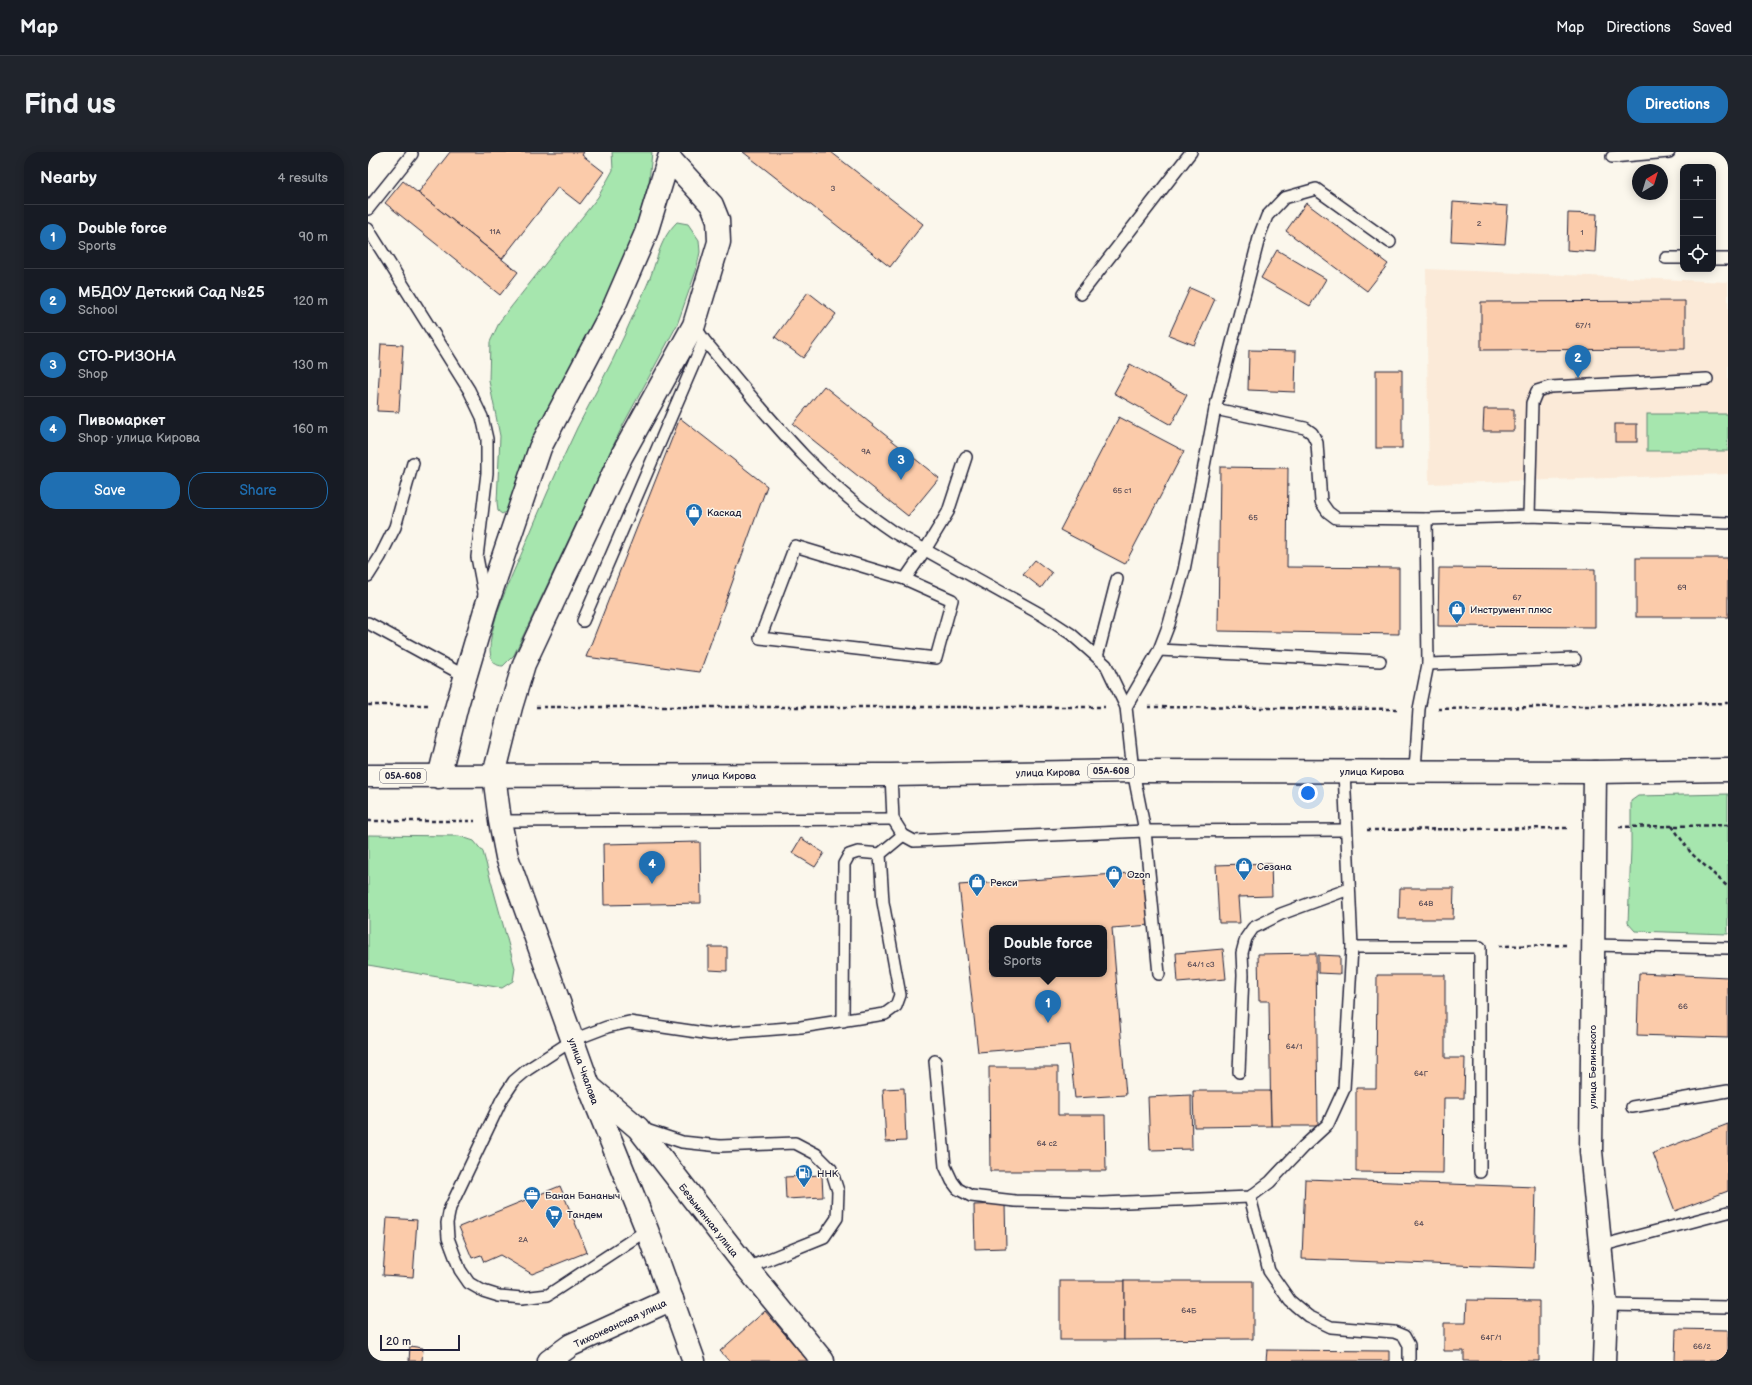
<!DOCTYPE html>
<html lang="en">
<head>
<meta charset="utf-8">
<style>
	:root { --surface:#171b24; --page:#20242c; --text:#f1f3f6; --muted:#9ea1a6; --line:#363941; --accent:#1f6fb2 }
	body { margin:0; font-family:"Balsamiq Sans",sans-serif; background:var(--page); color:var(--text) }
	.controls { position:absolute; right:12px; top:12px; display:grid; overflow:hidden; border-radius:8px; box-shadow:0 2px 10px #0003 }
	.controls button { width:36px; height:36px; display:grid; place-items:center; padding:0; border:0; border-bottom:1px solid var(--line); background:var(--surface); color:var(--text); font:20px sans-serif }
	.compass { position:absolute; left:1264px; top:12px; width:36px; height:36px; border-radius:50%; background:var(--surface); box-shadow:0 2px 10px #0003; rotate:38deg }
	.scale { position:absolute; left:12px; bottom:10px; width:80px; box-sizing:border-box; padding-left:4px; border:2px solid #22223b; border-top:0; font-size:11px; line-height:14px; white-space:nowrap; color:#22223b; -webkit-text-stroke:3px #fbf7ec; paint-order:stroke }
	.you { position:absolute; left:940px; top:641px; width:14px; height:14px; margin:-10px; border:3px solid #fff; border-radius:50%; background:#1a73e8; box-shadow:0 0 0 6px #1a73e833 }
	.badge { display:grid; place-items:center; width:26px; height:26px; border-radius:50%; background:var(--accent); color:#fff; font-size:13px; font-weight:700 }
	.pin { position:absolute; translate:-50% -33px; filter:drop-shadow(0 1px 2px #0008) }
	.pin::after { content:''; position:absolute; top:21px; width:14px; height:12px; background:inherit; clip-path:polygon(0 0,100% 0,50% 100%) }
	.popup { position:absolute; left:621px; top:773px; width:118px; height:52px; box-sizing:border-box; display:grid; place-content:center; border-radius:8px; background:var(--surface); filter:drop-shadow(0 1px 3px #0005); font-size:13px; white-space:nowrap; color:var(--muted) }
	.popup b { font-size:15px; color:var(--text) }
	.popup::after { content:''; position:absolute; left:50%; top:100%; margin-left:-8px; border:8px solid transparent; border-top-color:var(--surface) }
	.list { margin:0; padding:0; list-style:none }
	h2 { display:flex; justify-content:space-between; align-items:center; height:52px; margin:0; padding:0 16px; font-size:17px }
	h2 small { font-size:13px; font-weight:400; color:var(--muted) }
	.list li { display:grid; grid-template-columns:26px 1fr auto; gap:12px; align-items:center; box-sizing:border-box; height:64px; padding:0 16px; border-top:1px solid var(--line) }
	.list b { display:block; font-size:15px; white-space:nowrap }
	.list p { margin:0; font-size:13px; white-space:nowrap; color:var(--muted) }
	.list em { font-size:13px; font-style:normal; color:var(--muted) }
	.actions { display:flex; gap:8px; padding:12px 16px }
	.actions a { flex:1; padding:9px 0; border:1px solid var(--accent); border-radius:16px; text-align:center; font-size:14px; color:var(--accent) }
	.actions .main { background:var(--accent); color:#fff }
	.icon { flex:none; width:22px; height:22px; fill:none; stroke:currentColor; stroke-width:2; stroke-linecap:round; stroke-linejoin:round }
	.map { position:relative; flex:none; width:1360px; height:1209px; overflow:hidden; border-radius:16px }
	header { display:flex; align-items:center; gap:24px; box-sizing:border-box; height:56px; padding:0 20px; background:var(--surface); border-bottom:1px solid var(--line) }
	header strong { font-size:19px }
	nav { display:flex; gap:22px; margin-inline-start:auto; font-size:14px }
	.intro { display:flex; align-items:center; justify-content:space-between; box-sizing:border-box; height:96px; padding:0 24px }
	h1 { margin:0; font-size:28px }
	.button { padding:10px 18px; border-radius:16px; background:var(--accent); color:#fff; font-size:14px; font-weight:700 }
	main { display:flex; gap:24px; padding:0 24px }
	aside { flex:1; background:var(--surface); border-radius:16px; box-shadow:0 2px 10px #0003 }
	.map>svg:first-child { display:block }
</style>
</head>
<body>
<header>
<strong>Map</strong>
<nav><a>Map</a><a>Directions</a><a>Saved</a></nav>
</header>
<div class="intro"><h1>Find us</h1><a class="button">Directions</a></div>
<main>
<aside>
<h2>Nearby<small>4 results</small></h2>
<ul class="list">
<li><span class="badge">1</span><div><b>Double force</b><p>Sports</p></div><em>90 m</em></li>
<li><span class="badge">2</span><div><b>МБДОУ Детский Сад №25</b><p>School</p></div><em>120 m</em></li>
<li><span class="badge">3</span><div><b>СТО-РИЗОНА</b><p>Shop</p></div><em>130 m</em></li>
<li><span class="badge">4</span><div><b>Пивомаркет</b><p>Shop · улица Кирова</p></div><em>160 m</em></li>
</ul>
<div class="actions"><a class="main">Save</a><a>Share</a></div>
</aside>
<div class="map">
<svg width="1360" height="1209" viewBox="0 0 1360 1209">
	<rect width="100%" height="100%" fill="#fbf7ec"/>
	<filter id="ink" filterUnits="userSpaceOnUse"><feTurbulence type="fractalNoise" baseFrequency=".025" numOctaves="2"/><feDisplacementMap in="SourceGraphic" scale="8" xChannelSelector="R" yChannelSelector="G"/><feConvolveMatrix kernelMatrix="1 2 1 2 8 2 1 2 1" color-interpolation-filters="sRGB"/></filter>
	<g filter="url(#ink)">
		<path fill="#fbead8" d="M1058,117L1360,130V322L1061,332Z"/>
		<g fill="#a6e6ae" stroke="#648474">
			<path d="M244,0H284L281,30L263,92L139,359L134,362L130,359L129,350L132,284L121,229L122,190L132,169L230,45L245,18Z"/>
			<path d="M309,70L320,72L331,88L332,100L328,119L309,173L255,273L146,503L135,514C99,514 149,413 155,398C172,357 190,316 209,276C225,245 242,215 256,184C264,165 274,146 282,126C290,105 292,87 309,70Z"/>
			<rect x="1279" y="262" width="81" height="37"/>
			<path d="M1360,642V782L1267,779L1260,771L1263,697V649L1270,644Z"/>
			<path d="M0,683L91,684L106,689L115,700L147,816L145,829L134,836L0,813Z"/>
		</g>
		<g fill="#fbcbaa" stroke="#22223b" fill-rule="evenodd">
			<path d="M82,0H216L214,3L236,20L212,52L190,35L134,107L50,41Z"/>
			<path d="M375,0H463L555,72L522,115Z"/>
			<path d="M35,29L150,120L132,143L17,51Z"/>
			<path d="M1085,50L1140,54L1137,92L1083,89Z"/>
			<path d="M938,51L1020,112L999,139L918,79Z"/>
			<path d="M1200,61L1229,62L1227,100L1199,98Z"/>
			<path d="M909,98L958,127L942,154L893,126Z"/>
			<path d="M822,136L847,147L826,193L801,183Z"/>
			<path d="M440,140L468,162L435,206L407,185Z"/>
			<path d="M1317,149V197L1113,198V150Z"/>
			<path d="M13,192L35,193L31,260L9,259Z"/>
			<path d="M881,198L928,199L927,240L880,238Z"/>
			<path d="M762,212L819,243L803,273L746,241Z"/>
			<rect x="1008" y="218" width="26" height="78"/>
			<path d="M456,234L571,326L540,364L425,272Z"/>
			<path d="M1116,257H1146V279H1115Z"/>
			<path d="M751,265L816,299L757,412L692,378Z"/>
			<path d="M312,266L399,334L332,520L218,505Z"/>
			<rect x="1247" y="272" width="22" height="18"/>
			<path d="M852,315L920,316L919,415L1031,416V482L850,479Z"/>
			<rect x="1268" y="406" width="92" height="59"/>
			<path d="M667,408L684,421L673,436L655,422Z"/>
			<path d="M1071,416L1227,417V475L1070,474Z"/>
			<path d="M433,686L456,701L447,715L424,701Z"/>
			<path d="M332,690L333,751L236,753L235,692Z"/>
			<path d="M903,711L904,744L870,745L872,771H851L848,713Z"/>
			<path d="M776,720L783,773L744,776L758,943L707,946L701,893L610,900L591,733ZM624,776H736V822H624Z"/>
			<path d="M1032,736H1086L1085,767H1031Z"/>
			<path d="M341,795H359V819L341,818Z"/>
			<path d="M855,797L858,827L810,831L808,801Z"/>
			<path d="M948,801L950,974H903L901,849H891L890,802Z"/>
			<path d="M950,803L972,804V822L950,821Z"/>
			<path d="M1271,821L1360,825V886L1269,883Z"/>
			<path d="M1009,823H1077V906H1097L1096,946H1076L1075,1021L988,1020V936H1008Z"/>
			<path d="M621,915H690V963H737L738,1019H622Z"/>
			<path d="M536,936L538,989L518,990L515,937Z"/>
			<path d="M825,939H902L903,974L826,975Z"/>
			<path d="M823,943L824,997L782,998L780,945Z"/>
			<path d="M1360,972V1039L1307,1059L1285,1001Z"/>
			<path d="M454,1023L455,1045L418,1047L417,1025Z"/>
			<path d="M937,1027L1168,1035L1166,1116L934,1107Z"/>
			<path d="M192,1034L219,1100L164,1122L132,1103L116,1110L113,1103L104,1106L91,1075Z"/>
			<path d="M637,1052L638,1096L607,1097L606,1053Z"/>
			<path d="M19,1066L49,1068L45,1125L15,1123Z"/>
			<rect x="692" y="1129" width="64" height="59"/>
			<path d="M756,1129H885V1187L756,1188Z"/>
			<path d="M1099,1148L1171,1149V1209H1096V1199H1076V1171H1098Z"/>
			<path d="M397,1159L440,1209H361L352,1199Z"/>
			<path d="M1308,1177L1360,1178V1209H1307Z"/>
			<path d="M42,1194L55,1196L54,1209H41Z"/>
			<path d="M899,1198L1021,1199V1209H898Z"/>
		</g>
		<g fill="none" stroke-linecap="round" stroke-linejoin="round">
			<defs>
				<g id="lane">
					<path d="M1244,5L1301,0"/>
					<path d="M0,57L44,2"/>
					<path d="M0,77L101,238L114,265L119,287V321L109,405L117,447"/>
					<path d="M1298,106H1315"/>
					<path d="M1345,107H1360"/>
					<path d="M713,142L823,0"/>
					<path d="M326,173L336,188C395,258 448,328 525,380L674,463L703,482L738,513L758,555L765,619L777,679L791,822"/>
					<path d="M847,257L937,276L944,281L949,291L953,350L960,360L968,366L1058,367L1161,364L1360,371"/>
					<path d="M1161,364L1164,251L1169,239L1182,235L1339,227"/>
					<path d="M427,394L537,427L584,448L568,506L392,486Z"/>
					<path d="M0,424L12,405L27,375L45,311"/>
					<path d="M537,427L557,398L580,360L598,305"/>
					<path d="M215,469L336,188"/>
					<path d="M0,471L97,524"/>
					<path d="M791,498L1012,509"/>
					<path d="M729,505L749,427"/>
					<path d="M1060,512L1207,507"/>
					<path d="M758,555L791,498L801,472L816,418L847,257L892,82L899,64L916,46L948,37L1022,90"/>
					<path d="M1047,618L1051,557L1060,512L1058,367"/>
					<path d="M523,623L525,667L535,683L546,689L777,679L978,678"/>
					<path d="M132,669L525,667"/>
					<path d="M1225,793L1360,796"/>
					<path d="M984,795H1112V1020"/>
					<path d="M475,869L476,712L481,703L490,700L512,702"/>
					<path d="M567,909L577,1014L584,1029L590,1037L603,1044L647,1049L734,1051L882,1045L902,1030L935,995L960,972L976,937L984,795L976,619"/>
					<path d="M871,920L875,823L874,801L878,786L885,776L913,762L981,737"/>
					<path d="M1264,955L1360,939"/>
					<path d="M275,977L314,990L352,994L427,991L448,1002L463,1017L470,1039L469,1066L456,1085L379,1116"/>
					<path d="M882,1045L901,1119L922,1149L940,1164L963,1175L1026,1180L1036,1184L1041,1193V1209"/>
					<path d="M279,1078L180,1143L154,1146L131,1144L115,1139L101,1131L92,1118L80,1086L79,1071L82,1056L134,947L146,929L159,918L205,888L239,875L261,870L343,882L433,875L517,862L528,854L532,843L515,750L512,702L535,683"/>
					<path d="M1232,1094L1360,1060"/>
					<path d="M1238,1153L1360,1155"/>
				</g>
				<g id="street">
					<path d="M1227,620L1223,999L1238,1153L1236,1209"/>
					<path d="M71,625L89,553L118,455L172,296L245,157L278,81L301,6L344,53L350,68L351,90L326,173L253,305L156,512L143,555L126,623L132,669L139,705L221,934L279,1078L326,1209"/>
					<path d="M223,936L270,976L379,1116L455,1209"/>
					<path d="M181,1209L203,1193L304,1147"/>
				</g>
				<path id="primary" d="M0,624L523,623L765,619L1227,620L1360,618"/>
			</defs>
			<use href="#lane" stroke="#22223b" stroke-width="14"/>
			<use href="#street" stroke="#22223b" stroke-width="25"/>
			<use href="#primary" stroke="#22223b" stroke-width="25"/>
			<g stroke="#22223b" stroke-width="2.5" stroke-dasharray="4 3" stroke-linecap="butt">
				<path d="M0,553H63"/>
				<path d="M168,555H737"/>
				<path d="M780,555L1031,557"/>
				<path d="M1070,557L1360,551"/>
				<path d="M0,669H107"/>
				<path d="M1304,674L1323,701L1360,735"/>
				<path d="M1251,675L1360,673"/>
				<path d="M999,678L1202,676"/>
				<path d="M1131,794L1200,793"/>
			</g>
			<use href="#lane" stroke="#fbf7ec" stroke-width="11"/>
			<use href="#street" stroke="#fbf7ec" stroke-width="22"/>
			<use href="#primary" stroke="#fbf7ec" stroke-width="22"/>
		</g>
	</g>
	<defs>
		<symbol id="shop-pin" viewBox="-11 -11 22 30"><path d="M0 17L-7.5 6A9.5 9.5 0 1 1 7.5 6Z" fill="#1f6fb2" stroke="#fbf7ec"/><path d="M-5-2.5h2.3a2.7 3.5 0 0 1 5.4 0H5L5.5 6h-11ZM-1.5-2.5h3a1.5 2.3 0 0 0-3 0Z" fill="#fff"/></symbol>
		<symbol id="fuel-pin" viewBox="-11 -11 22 30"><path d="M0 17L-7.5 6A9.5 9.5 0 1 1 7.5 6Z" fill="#1f6fb2" stroke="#fbf7ec"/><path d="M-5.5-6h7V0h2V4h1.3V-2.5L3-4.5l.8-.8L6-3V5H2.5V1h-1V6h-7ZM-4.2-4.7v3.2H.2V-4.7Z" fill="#fff"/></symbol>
		<symbol id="office-pin" viewBox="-11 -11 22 30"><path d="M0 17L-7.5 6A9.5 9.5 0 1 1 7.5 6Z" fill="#1f6fb2" stroke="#fbf7ec"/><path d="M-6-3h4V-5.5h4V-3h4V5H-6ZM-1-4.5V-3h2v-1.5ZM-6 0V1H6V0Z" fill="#fff"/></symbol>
		<symbol id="supermarket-pin" viewBox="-11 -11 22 30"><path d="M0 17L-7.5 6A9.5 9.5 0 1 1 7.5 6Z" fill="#1f6fb2" stroke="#fbf7ec"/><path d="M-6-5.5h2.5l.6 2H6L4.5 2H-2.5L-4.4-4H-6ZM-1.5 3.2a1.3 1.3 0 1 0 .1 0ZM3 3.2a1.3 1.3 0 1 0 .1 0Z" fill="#fff"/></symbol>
	</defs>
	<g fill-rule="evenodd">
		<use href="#shop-pin" x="316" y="350" width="20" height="27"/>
		<use href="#shop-pin" x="1079" y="447" width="20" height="27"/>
		<use href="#shop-pin" x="866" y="704" width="20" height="27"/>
		<use href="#shop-pin" x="736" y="712" width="20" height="27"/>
		<use href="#shop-pin" x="599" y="720" width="20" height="27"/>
		<use href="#fuel-pin" x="426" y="1011" width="20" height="27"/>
		<use href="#office-pin" x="154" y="1033" width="20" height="27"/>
		<use href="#supermarket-pin" x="176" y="1052" width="20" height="27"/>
	</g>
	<g text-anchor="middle" stroke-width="3" stroke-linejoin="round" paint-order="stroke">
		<g font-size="8" fill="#584c57">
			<text x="465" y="39">3</text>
			<text x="1111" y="74">2</text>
			<text x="127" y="82">11А</text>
			<text x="1214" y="83">1</text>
			<text x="1215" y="176">67/1</text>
			<text x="498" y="302">9А</text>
			<text x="754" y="341">65 с1</text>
			<text x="885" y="368">65</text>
			<text x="1314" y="438">69</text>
			<text x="1149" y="448">67</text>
			<text x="1058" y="754">64В</text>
			<text x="833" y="815">64/1 с3</text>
			<text x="1315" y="857">66</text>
			<text x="926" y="897">64/1</text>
			<text x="1053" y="924">64Г</text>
			<text x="679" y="994">64 с2</text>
			<text x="1051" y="1074">64</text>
			<text x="155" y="1090">2А</text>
			<text x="821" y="1161">64Б</text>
			<text x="1123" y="1188">64Г/1</text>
			<text x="1334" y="1197">66/2</text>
		</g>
		<g fill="#fbf7ec" stroke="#636270" stroke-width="1">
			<rect x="720" y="612" width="46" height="14" rx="3"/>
			<rect x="12" y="617" width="46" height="14" rx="3"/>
		</g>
		<g font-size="9" font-weight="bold" fill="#22223b">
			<text x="743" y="622">05А-608</text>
			<text x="35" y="627">05А-608</text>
		</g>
		<g font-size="10" fill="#22223b" stroke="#fbf7ec" text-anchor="start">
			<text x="339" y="364">Каскад</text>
			<text x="1102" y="461">Инструмент плюс</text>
			<text x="889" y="718">Сезана</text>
			<text x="759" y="726">Ozon</text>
			<text x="622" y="734">Рекси</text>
			<text x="449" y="1025">ННК</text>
			<text x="177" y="1047">Банан Бананыч</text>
			<text x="199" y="1066">Тандем</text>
		</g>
		<g font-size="10" fill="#22223b" stroke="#fbf7ec">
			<text x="1004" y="623">улица Кирова</text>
			<text transform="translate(680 620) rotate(-1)" y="4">улица Кирова</text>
			<text x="356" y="627">улица Кирова</text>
			<text transform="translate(1224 915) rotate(-90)" y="4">улица Белинского</text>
			<text transform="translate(216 919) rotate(70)" y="4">улица Чкалова</text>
			<text transform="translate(341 1068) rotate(52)" y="4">Безымянная улица</text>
			<text transform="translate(252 1171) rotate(-25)" y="4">Тихоокеанская улица</text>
		</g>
	</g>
</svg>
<div class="controls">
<button>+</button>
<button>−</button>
<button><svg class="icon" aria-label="locate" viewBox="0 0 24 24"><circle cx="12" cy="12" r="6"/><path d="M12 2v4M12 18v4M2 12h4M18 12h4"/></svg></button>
</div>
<svg class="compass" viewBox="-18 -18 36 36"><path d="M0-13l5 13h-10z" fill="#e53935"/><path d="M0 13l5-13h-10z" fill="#9ea1a6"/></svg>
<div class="scale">20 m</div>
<div class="you"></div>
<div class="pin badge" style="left:680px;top:871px">1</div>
<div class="popup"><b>Double force</b>Sports</div>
<div class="pin badge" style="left:1210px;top:226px">2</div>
<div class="pin badge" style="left:533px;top:328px">3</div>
<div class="pin badge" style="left:284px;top:732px">4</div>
</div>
</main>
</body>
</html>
